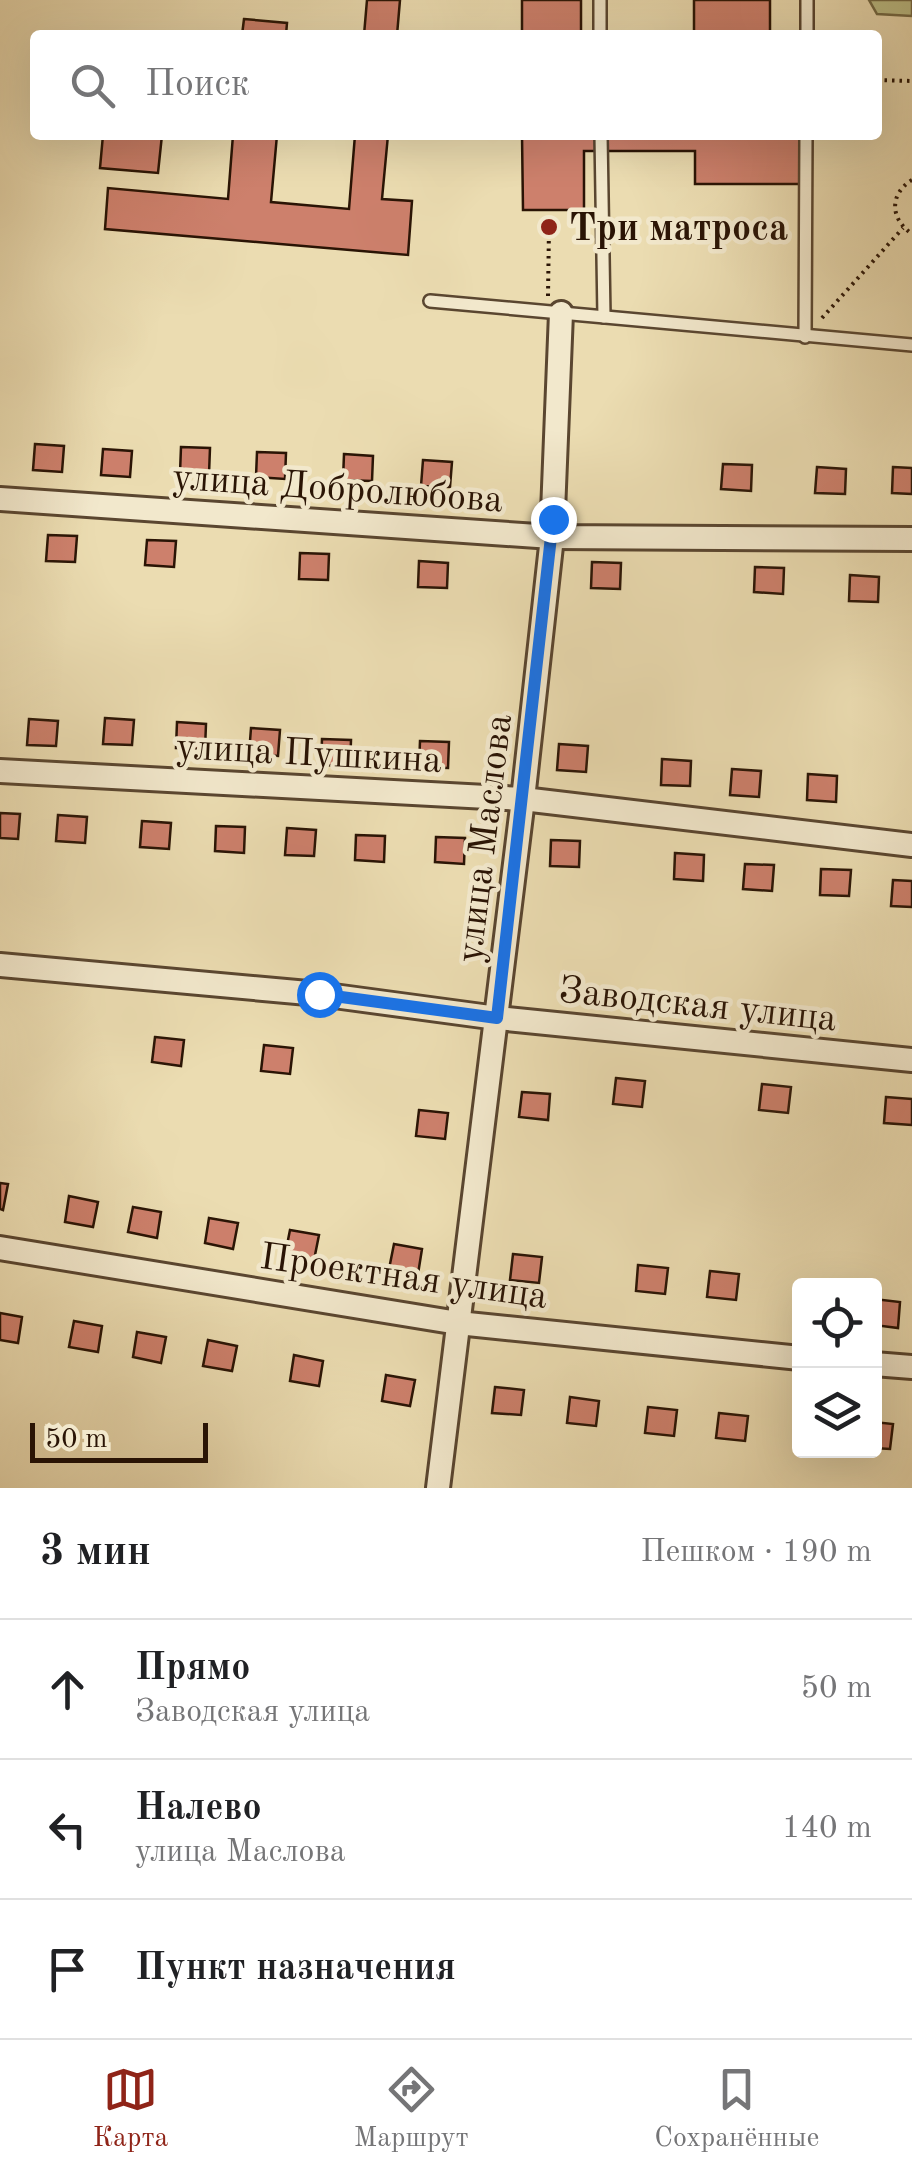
<!DOCTYPE html>
<html lang="ru">
<head>
<meta charset="utf-8">
<style>
	:root { --surface:#fff; --page:#f6f6f6; --text:#202124; --muted:#757577; --line:#e0e0e0; --accent:#8f2418 }
	body { margin:0; font-family:"Old Standard TT",serif; background:var(--page); color:var(--text) }
	.controls { position:absolute; right:30px; bottom:30px; display:grid; overflow:hidden; border-radius:10px; box-shadow:0 10px 40px #0002 }
	.controls button { width:90px; height:90px; display:grid; place-items:center; padding:0; border:0; border-bottom:2px solid var(--line); background:var(--surface); color:var(--text); font:50px sans-serif }
	.scale { position:absolute; left:30px; bottom:25px; width:178px; box-sizing:border-box; padding-left:10px; border:5px solid #2a1405; border-top:0; font-size:28px; line-height:35px; white-space:nowrap; color:#2a1405; -webkit-text-stroke:8px #f2e8cc; paint-order:stroke }
	.stop { position:absolute; width:30px; height:30px; margin:-22px; border:8px solid #1a73e8; border-radius:50%; background:#fff }
	.stop.end { background:#1a73e8; border-color:#fff; box-shadow:0 2px 10px #0008 }
	.list { margin:0; padding:0; list-style:none }
	h2 { display:flex; justify-content:space-between; align-items:center; height:130px; margin:0; padding:0 40px; font-size:42px }
	h2 small { font-size:32px; font-weight:400; color:var(--muted) }
	.list li { display:grid; grid-template-columns:65px 1fr auto; gap:30px; align-items:center; box-sizing:border-box; height:140px; padding:0 40px; border-top:2px solid var(--line) }
	.list b { display:block; font-size:38px; white-space:nowrap }
	.list p { margin:0; font-size:32px; white-space:nowrap; color:var(--muted) }
	.list em { font-size:32px; font-style:normal; color:var(--muted) }
	.icon { flex:none; width:55px; height:55px; fill:none; stroke:currentColor; stroke-width:2; stroke-linecap:round; stroke-linejoin:round }
	.map { position:relative; flex:none; width:912px; height:1488px; overflow:hidden }
	.search { position:absolute; background:var(--surface); box-shadow:0 10px 40px #0002; left:30px; right:30px; top:30px; height:110px; display:flex; align-items:center; gap:25px; box-sizing:border-box; padding:0 35px; border-radius:10px; color:var(--muted); font-size:38px }
	.sheet { height:550px; background:var(--surface) }
	nav { display:flex; justify-content:space-around; align-items:center; box-sizing:border-box; height:140px; border-top:2px solid var(--line); background:var(--surface); font-size:28px; color:var(--muted) }
	nav a { display:grid; justify-items:center; gap:5px }
	nav .on { color:var(--accent) }
	.map>svg:first-child { display:block }
</style>
</head>
<body>
<div class="map">
<svg width="912" height="1488" viewBox="0 0 912 1488">
	<rect width="100%" height="100%" fill="#ebdcb1"/>
	<filter id="stains"><feTurbulence type="fractalNoise" baseFrequency=".002" numOctaves="4"/><feColorMatrix values="0 0 0 0 .2 0 0 0 0 .09 0 0 0 0 .02 0 0 0 .5 -.17"/></filter>
	<radialGradient id="worn" r=".72"><stop offset=".6" stop-color="#630" stop-opacity="0"/><stop offset="1" stop-color="#630" stop-opacity=".3"/></radialGradient>
	<path fill="#bcbf88" stroke="#736a46" stroke-width="2.5" d="M869,0H912V16L877,14Z"/>
	<g fill="#cd806c" stroke="#2a1405" stroke-width="2.5">
		<path d="M367,0H400L397,35H364Z"/>
		<rect x="522" y="0" width="59" height="35"/>
		<rect x="694" y="0" width="76" height="35"/>
		<path d="M244,19L287,23L286,35H242Z"/>
		<path d="M103,135H162L158,173L100,168Z"/>
		<path d="M233,135H277L271,202L349,209L355,135H388L382,199L412,201L408,255L105,229L108,188L228,199Z"/>
		<path d="M522,135H801L802,184H695V151H584V210H523Z"/>
		<path d="M35,444L64,446L62,472L33,470Z"/>
		<path d="M181,447L210,448L209,474L180,473Z"/>
		<path d="M103,449L132,451L130,477L101,475Z"/>
		<path d="M257,452L286,453L285,479L256,477Z"/>
		<path d="M344,454L373,456L372,481L343,480Z"/>
		<path d="M423,460L452,462L450,487L421,486Z"/>
		<path d="M723,464L752,465L751,491L721,489Z"/>
		<path d="M817,467L846,469L845,494L815,493Z"/>
		<path d="M893,467L912,468V494L892,493Z"/>
		<path d="M48,535L77,536L75,562L46,561Z"/>
		<path d="M147,540L176,541L174,567L145,565Z"/>
		<path d="M300,553L329,554L328,580L299,579Z"/>
		<path d="M419,561L448,563L447,588L418,587Z"/>
		<path d="M592,562L621,563L620,589L591,588Z"/>
		<path d="M755,567L784,568L783,594L754,592Z"/>
		<path d="M850,575L879,577L878,602L849,601Z"/>
		<path d="M105,718L134,720L132,745L103,744Z"/>
		<path d="M29,719L58,721L56,746L27,745Z"/>
		<path d="M177,722L206,724L205,749L176,748Z"/>
		<path d="M251,728L280,730L278,756L249,754Z"/>
		<path d="M322,739L351,740L350,766L321,765Z"/>
		<path d="M420,741L449,742L448,768L419,767Z"/>
		<path d="M559,744L588,746L586,772L557,770Z"/>
		<path d="M662,759L691,761L690,786L661,785Z"/>
		<path d="M732,769L761,771L759,797L730,795Z"/>
		<path d="M808,774L837,776L836,802L807,800Z"/>
		<path d="M0,813L20,814L18,839L0,838Z"/>
		<path d="M58,815L87,817L85,843L56,841Z"/>
		<path d="M142,821L171,823L169,849L140,847Z"/>
		<path d="M216,826L245,827L244,853L215,851Z"/>
		<path d="M287,828L316,830L314,856L285,855Z"/>
		<path d="M356,835L385,836L384,862L355,860Z"/>
		<path d="M436,837L465,838L464,864L435,862Z"/>
		<path d="M551,840L580,841L579,867L550,866Z"/>
		<path d="M675,853L704,855L703,881L674,879Z"/>
		<path d="M745,864L774,865L772,891L743,889Z"/>
		<path d="M821,869L851,870L849,896L820,895Z"/>
		<path d="M893,880L912,881V907L891,906Z"/>
		<path d="M155,1037L184,1040L181,1066L152,1062Z"/>
		<path d="M264,1045L293,1048L290,1074L261,1071Z"/>
		<path d="M616,1078L645,1081L642,1107L613,1104Z"/>
		<path d="M762,1084L791,1087L788,1113L759,1110Z"/>
		<path d="M522,1092L550,1094L548,1120L519,1117Z"/>
		<path d="M886,1097L912,1099V1125L884,1123Z"/>
		<path d="M419,1110L448,1113L445,1139L416,1136Z"/>
		<path d="M0,1183L8,1184L3,1210L0,1209Z"/>
		<path d="M69,1196L98,1202L93,1227L65,1222Z"/>
		<path d="M133,1207L161,1212L157,1238L128,1232Z"/>
		<path d="M209,1218L238,1223L233,1249L205,1243Z"/>
		<path d="M290,1230L319,1235L314,1260L285,1255Z"/>
		<path d="M394,1244L422,1249L418,1274L389,1269Z"/>
		<path d="M513,1254L542,1257L539,1283L510,1280Z"/>
		<path d="M638,1265L668,1268L665,1294L636,1291Z"/>
		<path d="M710,1271L739,1274L736,1300L707,1297Z"/>
		<path d="M874,1299L900,1302L898,1328L874,1325Z"/>
		<path d="M0,1313L22,1317L18,1343L0,1340Z"/>
		<path d="M74,1321L102,1326L98,1352L69,1347Z"/>
		<path d="M137,1332L166,1337L161,1363L133,1357Z"/>
		<path d="M208,1340L237,1346L232,1371L203,1366Z"/>
		<path d="M294,1355L323,1361L319,1386L290,1381Z"/>
		<path d="M386,1375L415,1380L410,1406L382,1401Z"/>
		<path d="M495,1387L524,1390L521,1415L492,1413Z"/>
		<path d="M570,1397L599,1401L596,1426L567,1423Z"/>
		<path d="M648,1407L677,1410L674,1436L645,1433Z"/>
		<path d="M719,1413L748,1416L745,1441L716,1438Z"/>
		<path d="M874,1422L893,1424L890,1449L874,1448Z"/>
	</g>
	<g fill="none" stroke-linecap="round" stroke-linejoin="round">
		<defs>
			<g id="lane">
				<path d="M600,0V35"/>
				<path d="M807,35V0"/>
				<path d="M601,135L604,317"/>
				<path d="M430,301L912,345"/>
				<path d="M805,337L806,135"/>
			</g>
			<g id="street">
				<path d="M0,499L552,537L912,539"/>
				<path d="M0,771L523,799L912,845"/>
				<path d="M0,965L319,994L497,1018L912,1060"/>
				<path d="M0,1248L458,1323L800,1358"/>
				<path d="M874,1364L912,1367"/>
				<path d="M438,1488L523,799L552,537L561,313"/>
			</g>
		</defs>
		<use href="#lane" stroke="#5a4630" stroke-width="16"/>
		<use href="#street" stroke="#5a4630" stroke-width="28"/>
		<g stroke="#2a1405" stroke-width="4" stroke-dasharray="2.5 5" stroke-linecap="butt">
			<path d="M877,80L912,81"/>
			<path d="M912,180C889,194 890,219 912,234"/>
			<path d="M548,296L549,227"/>
			<path d="M822,318L903,228"/>
		</g>
		<use href="#lane" stroke="#f2e8cc" stroke-width="11"/>
		<use href="#street" stroke="#f2e8cc" stroke-width="22"/>
	</g>
	<g fill="none" stroke-linecap="round" stroke-linejoin="round">
		<path stroke="#1a73e8" stroke-width="12" d="M319,994L497,1018L553,519"/>
	</g>
	<circle fill="#8f2418" stroke="#f2e8cc" stroke-width="4" cx="549" cy="227" r="10"/>
	<g text-anchor="middle" stroke-width="9" stroke-linejoin="round" paint-order="stroke">
		<g font-size="38" font-weight="bold" fill="#2a1405" stroke="#f2e8cc" text-anchor="start">
			<text x="569" y="240">Три матроса</text>
		</g>
		<g font-size="38" fill="#2a1405" stroke="#f2e8cc">
			<text transform="translate(338 487) rotate(4)" y="13">улица Добролюбова</text>
			<text transform="translate(309 752) rotate(3)" y="13">улица Пушкина</text>
			<text transform="translate(483 838) rotate(-83)" y="13">улица Маслова</text>
			<text transform="translate(698 1003) rotate(6)" y="13">Заводская улица</text>
			<text transform="translate(404 1275) rotate(8)" y="13">Проектная улица</text>
		</g>
	</g>
	<rect width="100%" height="100%" filter="url(#stains)"/>
	<rect width="100%" height="100%" fill="url(#worn)"/>
</svg>
<div class="controls">
<button><svg class="icon" aria-label="locate" viewBox="0 0 24 24"><circle cx="12" cy="12" r="6"/><path d="M12 2v4M12 18v4M2 12h4M18 12h4"/></svg></button>
<button><svg class="icon" aria-label="layers" viewBox="0 0 24 24"><path d="M12 4l9 5-9 5-9-5zM3 14l9 5 9-5"/></svg></button>
</div>
<div class="scale">50 m</div>
<div class="stop" style="left:319px;top:994px"></div>
<div class="stop end" style="left:553px;top:519px"></div>
<div class="search"><svg class="icon" aria-label="search" viewBox="0 0 24 24"><circle cx="10" cy="10" r="6"/><path d="M15 15l6 6"/></svg>Поиск</div>
</div>
<section class="sheet">
<h2>3 мин<small>Пешком · 190 m</small></h2>
<ul class="list">
<li><svg class="icon" aria-label="ahead" viewBox="0 0 24 24"><path d="M12 20V5M6 11l6-6 6 6"/></svg><div><b>Прямо</b><p>Заводская улица</p></div><em>50 m</em></li>
<li><svg class="icon" aria-label="left" viewBox="0 0 24 24"><path d="M17 20v-9H6M10 6l-5 5 5 5"/></svg><div><b>Налево</b><p>улица Маслова</p></div><em>140 m</em></li>
<li><svg class="icon" aria-label="arrive" viewBox="0 0 24 24"><path d="M6 21V4h12l-3 4 3 4H6"/></svg><div><b>Пункт назначения</b></div></li>
</ul>
</section>
<nav>
<a class="on"><svg class="icon" aria-label="map" viewBox="0 0 24 24"><path d="M3 6l6-2 6 2 6-2v14l-6 2-6-2-6 2zM9 4v14M15 6v14"/></svg>Карта</a>
<a><svg class="icon" aria-label="directions" viewBox="0 0 24 24"><path d="M12 3l9 9-9 9-9-9zM9 14v-3h6M13 9l2 2-2 2"/></svg>Маршрут</a>
<a><svg class="icon" aria-label="saved" viewBox="0 0 24 24"><path d="M7 4h10v16l-5-4-5 4z"/></svg>Сохранённые</a>
</nav>
</body>
</html>
